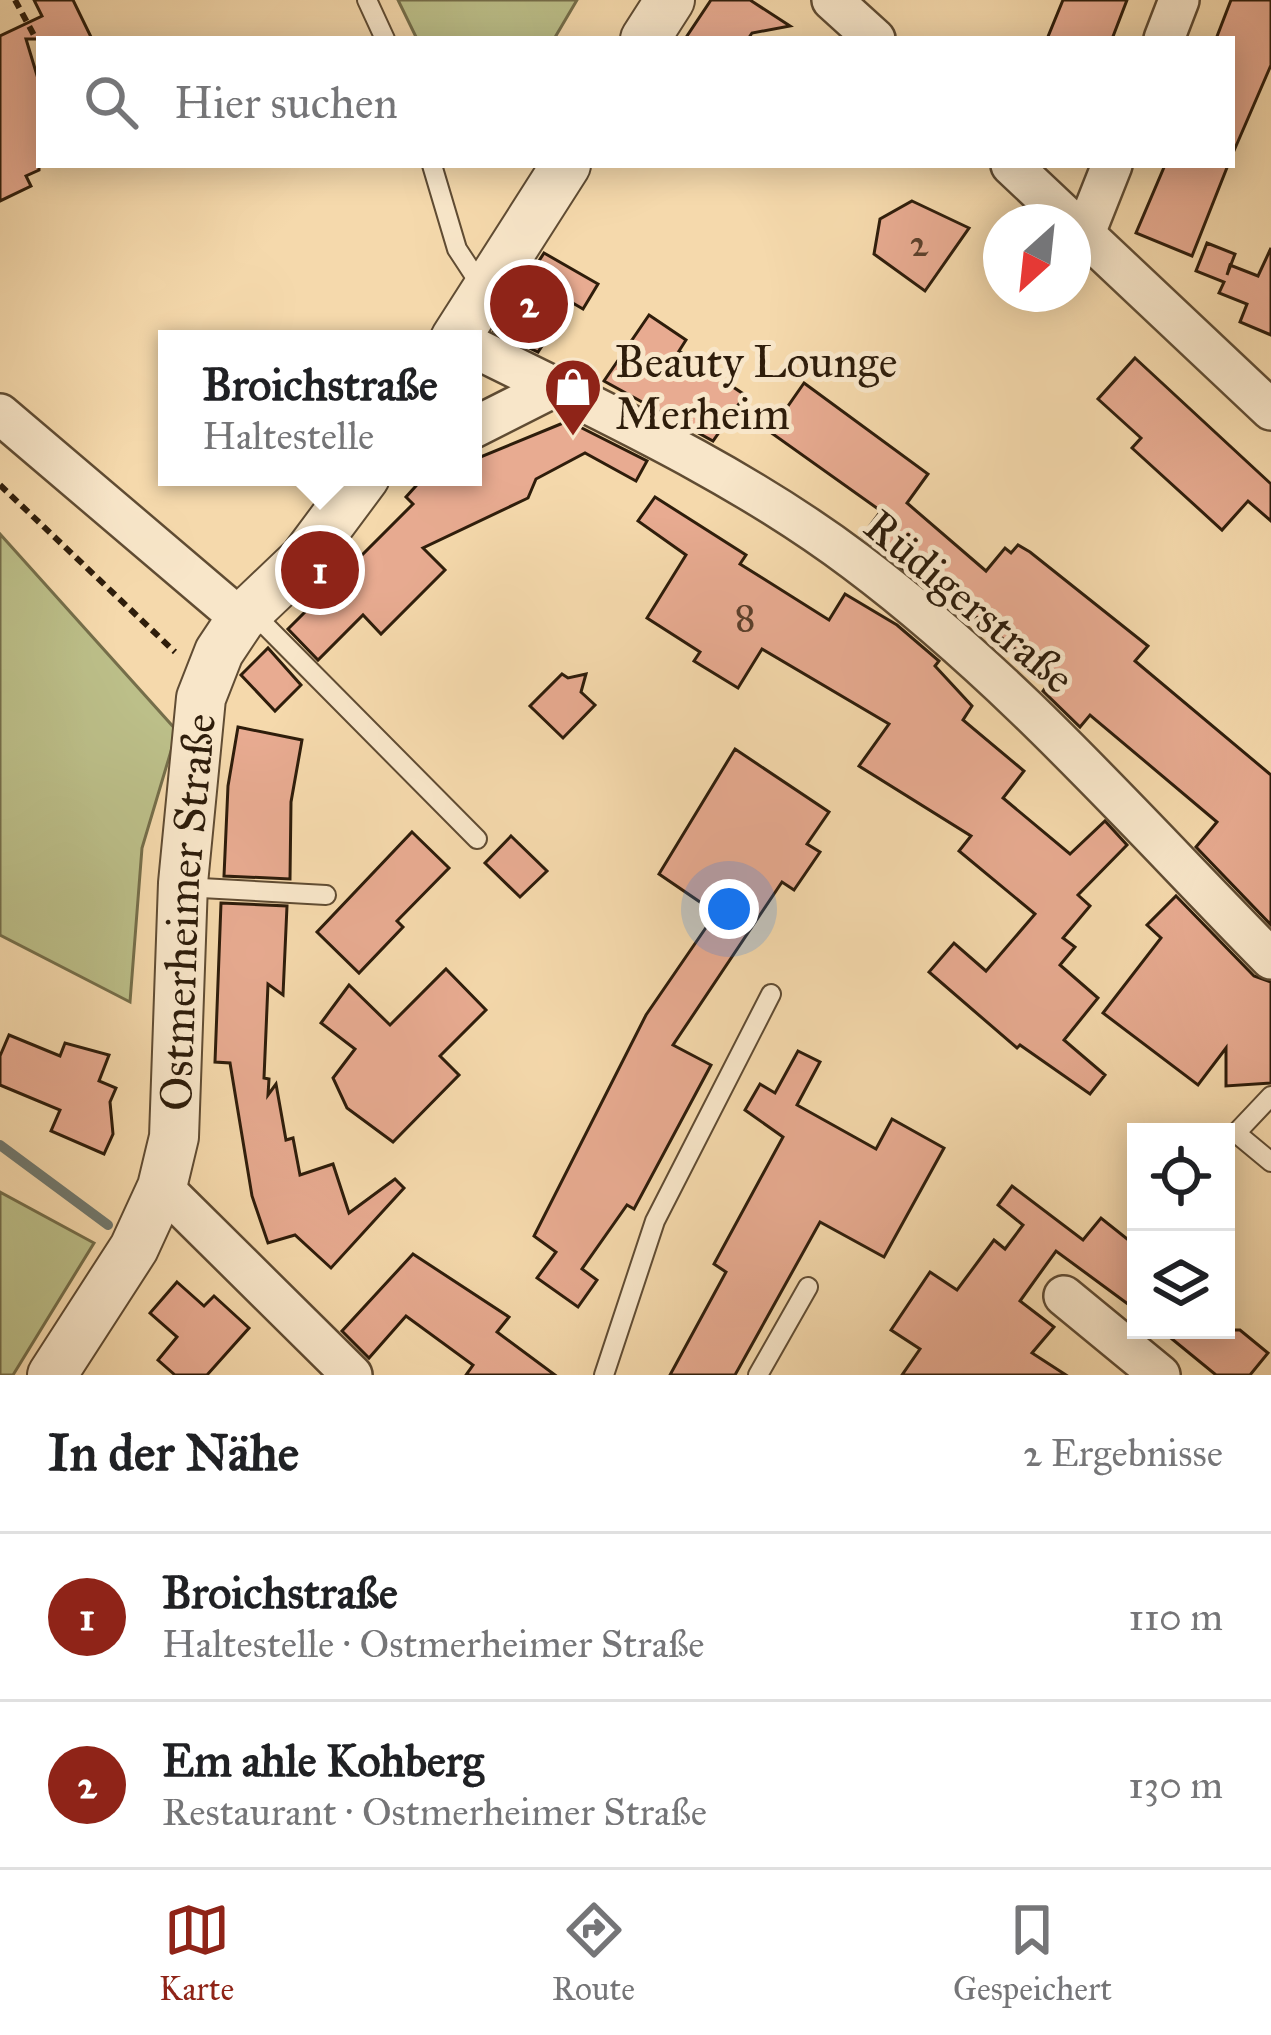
<!DOCTYPE html>
<html lang="de">
<head>
<meta charset="utf-8">
<style>
	:root { --surface:#fff; --page:#f6f6f6; --text:#202124; --muted:#757577; --line:#e0e0e0; --accent:#8f2418 }
	body { margin:0; font-family:"IM FELL Great Primer",serif; background:var(--page); color:var(--text) }
	.controls { position:absolute; right:36px; bottom:36px; display:grid; overflow:hidden; border-radius:0px; box-shadow:0 6px 30px #0003 }
	.controls button { width:108px; height:108px; display:grid; place-items:center; padding:0; border:0; border-bottom:3px solid var(--line); background:var(--surface); color:var(--text); font:60px sans-serif }
	.compass { position:absolute; left:983px; top:204px; width:108px; height:108px; border-radius:50%; background:var(--surface); box-shadow:0 6px 30px #0003; rotate:207deg }
	.you { position:absolute; left:729px; top:909px; width:42px; height:42px; margin:-30px; border:9px solid #fff; border-radius:50%; background:#1a73e8; box-shadow:0 0 0 18px #1a73e833 }
	.badge { display:grid; place-items:center; width:78px; height:78px; border-radius:50%; background:var(--accent); color:#fff; font-size:39px; font-weight:700 }
	.pin { position:absolute; translate:-50% -50%; border:6px solid #fff; box-shadow:0 3px 12px #0006 }
	.popup { position:absolute; left:158px; top:330px; width:324px; height:156px; box-sizing:border-box; display:grid; place-content:center; border-radius:0px; background:var(--surface); filter:drop-shadow(0 3px 9px #0005); font-size:39px; white-space:nowrap; color:var(--muted) }
	.popup b { font-size:45px; color:var(--text) }
	.popup::after { content:''; position:absolute; left:50%; top:100%; margin-left:-24px; border:24px solid transparent; border-top-color:var(--surface) }
	.list { margin:0; padding:0; list-style:none }
	h2 { display:flex; justify-content:space-between; align-items:center; height:156px; margin:0; padding:0 48px; font-size:51px }
	h2 small { font-size:39px; font-weight:400; color:var(--muted) }
	.list li { display:grid; grid-template-columns:78px 1fr auto; gap:36px; align-items:center; box-sizing:border-box; height:168px; padding:0 48px; border-top:3px solid var(--line) }
	.list b { display:block; font-size:45px; white-space:nowrap }
	.list p { margin:0; font-size:39px; white-space:nowrap; color:var(--muted) }
	.list em { font-size:39px; font-style:normal; color:var(--muted) }
	.icon { flex:none; width:66px; height:66px; fill:none; stroke:currentColor; stroke-width:2; stroke-linecap:round; stroke-linejoin:round }
	.map { position:relative; flex:none; width:1271px; height:1375px; overflow:hidden }
	.search { position:absolute; background:var(--surface); box-shadow:0 6px 30px #0003; left:36px; right:36px; top:36px; height:132px; display:flex; align-items:center; gap:30px; box-sizing:border-box; padding:0 42px; border-radius:0px; color:var(--muted); font-size:45px }
	.sheet { height:492px; background:var(--surface) }
	nav { display:flex; justify-content:space-around; align-items:center; box-sizing:border-box; height:168px; border-top:3px solid var(--line); background:var(--surface); font-size:33px; color:var(--muted) }
	nav a { display:grid; justify-items:center; gap:6px }
	nav .on { color:var(--accent) }
	.map>svg:first-child { display:block }
</style>
</head>
<body>
<div class="map">
<svg width="1271" height="1375" viewBox="0 0 1271 1375">
	<rect width="100%" height="100%" fill="#f5d9ac"/>
	<filter id="stains"><feTurbulence type="fractalNoise" baseFrequency=".00167" numOctaves="4"/><feColorMatrix values="0 0 0 0 .2 0 0 0 0 .09 0 0 0 0 .02 0 0 0 .5 -.17"/></filter>
	<radialGradient id="worn" r=".72"><stop offset=".6" stop-color="#630" stop-opacity="0"/><stop offset="1" stop-color="#630" stop-opacity=".3"/></radialGradient>
	<g fill="#bcbf89" stroke="#756e4a" stroke-width="3">
		<path d="M398,0H577L554,39H417Z"/>
		<path d="M0,534L177,731L142,848L130,1002L0,935Z"/>
		<path d="M0,1192L94,1243L13,1375H0Z"/>
	</g>
	<g fill="none" stroke-linecap="round" stroke-linejoin="round">
		<path stroke="#727a70" stroke-width="10" d="M0,1145L108,1225"/>
	</g>
	<g fill="#e8ab91" stroke="#2e1d0b" stroke-width="3">
		<path d="M34,0H73L92,39H26L39,82V170L26,176L31,186L0,201V36L42,16Z"/>
		<path d="M711,0H750L790,26L752,33L748,39H685Z"/>
		<path d="M1063,0H1127L1112,39H1047Z"/>
		<path d="M1231,0H1271V65L1233,153L1232,39H1216Z"/>
		<path d="M1165,165H1228L1192,256L1136,233Z"/>
		<path d="M912,201L969,228L925,291L874,254L880,219Z"/>
		<path d="M1207,243L1235,254L1227,275L1230,265L1258,276L1271,248V335L1240,322L1247,304L1219,293L1224,282L1196,271Z"/>
		<path d="M544,253L598,284L583,309L571,302L538,352L494,331Z"/>
		<path d="M649,315L686,340L679,351L745,395L713,441L604,381Z"/>
		<path d="M1135,358L1271,484V521L1248,501L1222,530L1132,448L1141,438L1098,399Z"/>
		<path d="M804,383L928,474L907,503L986,571L1005,548L1011,553L1018,545L1030,552L1148,646L1135,661L1271,775V925L1196,847L1217,822L1090,715L1080,727L1043,691L1052,679L975,616L969,624L862,536L881,511L770,432Z"/>
		<path d="M568,421L647,461L636,481L585,453L536,479L528,498L423,548L445,570L381,634L363,615L318,660L288,629L413,504L406,497L424,477H473V460Z"/>
		<path d="M655,497L746,555L740,564L829,620L845,594L897,625L939,661L935,666L972,706L963,720L1024,771L1003,798L1070,854L1105,821L1127,845L1078,895L1090,906L1063,938L1075,947L1060,965L1098,998L1064,1040L1105,1075L1090,1094L1020,1045L1017,1048L929,972L954,943L986,971L1035,914L959,851L971,836L859,766L889,724L762,649L738,688L694,661L700,652L647,618L686,555L638,521Z"/>
		<path d="M268,648L301,685L275,711L241,675Z"/>
		<path d="M562,674L568,678L586,674L581,692L595,705L563,738L530,706Z"/>
		<path d="M238,727L302,740L291,802L290,879L224,876L228,786Z"/>
		<path d="M735,749L829,812L807,844L820,852L794,890L782,882L673,1045L711,1065L634,1209L627,1205L582,1269L597,1280L578,1307L537,1278L556,1252L534,1236L646,1015L716,913L659,874Z"/>
		<path d="M412,832L449,868L397,921L403,927L359,973L317,932Z"/>
		<path d="M511,836L547,871L520,897L485,863Z"/>
		<path d="M1176,896L1254,976L1271,982V1083L1226,1086V1048L1198,1085L1103,1013L1161,938L1147,925Z"/>
		<path d="M221,903L287,906L283,995L268,984L264,1078L269,1079L268,1095L276,1084L286,1140L293,1138L300,1175L333,1164L349,1213L395,1179L404,1188L331,1268L295,1235L268,1243L252,1196L230,1063L215,1062Z"/>
		<path d="M446,969L486,1010L440,1056L459,1075L393,1142L347,1108L333,1078L355,1049L321,1023L349,985L390,1025Z"/>
		<path d="M9,1035L60,1056L65,1043L109,1055L99,1081L116,1088L110,1102L113,1134L104,1154L51,1131L60,1110L0,1085V1056Z"/>
		<path d="M798,1051L820,1062L797,1105L876,1149L892,1119L944,1148L884,1257L820,1222L735,1375H670L726,1272L714,1264L783,1137L745,1110L760,1084L775,1093Z"/>
		<path d="M1012,1186L1083,1240L1101,1218L1136,1246V1310L1056,1251L1020,1301L1054,1327L1032,1353L1066,1375H902L920,1349L891,1330L930,1272L957,1290L994,1240L1005,1249L1023,1225L998,1205Z"/>
		<path d="M413,1254L509,1317L497,1332L555,1375H466L473,1365L406,1316L369,1358L342,1331Z"/>
		<path d="M177,1282L204,1306L214,1296L249,1328L207,1375H175L158,1360L177,1337L150,1313Z"/>
		<path d="M1161,1330H1240L1268,1353L1250,1375H1216Z"/>
	</g>
	<g fill="none" stroke-linecap="round" stroke-linejoin="round">
		<defs>
			<g id="service">
				<path d="M367,0L385,39"/>
				<path d="M432,165L457,249L482,287"/>
				<path d="M251,611L477,839"/>
				<path d="M183,887L326,895"/>
				<path d="M1271,1096L1236,1133L1271,1162"/>
				<path d="M604,1375L655,1221L771,994"/>
				<path d="M758,1375L808,1287"/>
			</g>
			<g id="minor">
				<path d="M832,0L875,39"/>
				<path d="M1164,39L1179,0"/>
				<path d="M1011,165L1271,410"/>
				<path d="M1085,233L1112,165"/>
				<path d="M473,347C604,412 738,473 855,561C1010,677 1136,822 1271,959"/>
				<path d="M0,414L241,619"/>
				<path d="M473,428L554,387"/>
				<path d="M162,1187L352,1375"/>
				<path d="M1064,1296L1160,1375"/>
			</g>
			<g id="tertiary">
				<path d="M645,39L670,0"/>
				<path d="M455,339L566,165"/>
				<path id="s1" d="M52,1375L134,1248L162,1187L174,1137L183,883L201,698L219,652L241,619L304,559L365,477"/>
			</g>
		</defs>
		<use href="#service" stroke="#604c33" stroke-width="22"/>
		<use href="#minor" stroke="#604c33" stroke-width="44"/>
		<use href="#tertiary" stroke="#604c33" stroke-width="52"/>
		<g stroke="#2e1d0b" stroke-width="6" stroke-dasharray="9 6" stroke-linecap="butt">
			<path d="M15,0L35,37"/>
			<path d="M0,485L175,652"/>
		</g>
		<use href="#service" stroke="#f8e6c9" stroke-width="18"/>
		<use href="#minor" stroke="#f8e6c9" stroke-width="39"/>
		<use href="#tertiary" stroke="#f8e6c9" stroke-width="48"/>
	</g>
	<defs>
		<symbol id="shop-pin" viewBox="-11 -11 22 30"><path d="M0 17L-7.5 6A9.5 9.5 0 1 1 7.5 6Z" fill="#8f2418" stroke="#f8e6c9"/><path d="M-5-2.5h2.3a2.7 3.5 0 0 1 5.4 0H5L5.5 6h-11ZM-1.5-2.5h3a1.5 2.3 0 0 0-3 0Z" fill="#fff"/></symbol>
	</defs>
	<g fill-rule="evenodd">
		<use href="#shop-pin" x="540" y="354" width="66" height="90"/>
	</g>
	<g text-anchor="middle" stroke-width="10" stroke-linejoin="round" paint-order="stroke">
		<g font-size="39" fill="#5c402c">
			<text x="919" y="256">2</text>
			<text x="745" y="630">8</text>
		</g>
		<g font-size="45" fill="#2e1d0b" stroke="#f8e6c9" text-anchor="start">
			<text x="615" y="377">Beauty Lounge<tspan x="615" dy="52">Merheim</tspan></text>
		</g>
		<g font-size="45" fill="#2e1d0b" stroke="#f8e6c9">
			<text transform="translate(970 601) rotate(40)" y="16">Rüdigerstraße</text>
			<text dy="16" stroke="none"><textPath href="#s1" startOffset="495">Ostmerheimer Straße</textPath></text>
		</g>
	</g>
	<rect width="100%" height="100%" filter="url(#stains)"/>
	<rect width="100%" height="100%" fill="url(#worn)"/>
</svg>
<div class="controls">
<button><svg class="icon" aria-label="locate" viewBox="0 0 24 24"><circle cx="12" cy="12" r="6"/><path d="M12 2v4M12 18v4M2 12h4M18 12h4"/></svg></button>
<button><svg class="icon" aria-label="layers" viewBox="0 0 24 24"><path d="M12 4l9 5-9 5-9-5zM3 14l9 5 9-5"/></svg></button>
</div>
<svg class="compass" viewBox="-18 -18 36 36"><path d="M0-13l5 13h-10z" fill="#e53935"/><path d="M0 13l5-13h-10z" fill="#757577"/></svg>
<div class="you"></div>
<div class="pin badge" style="left:320px;top:570px">1</div>
<div class="popup"><b>Broichstraße</b>Haltestelle</div>
<div class="pin badge" style="left:529px;top:304px">2</div>
<div class="search"><svg class="icon" aria-label="search" viewBox="0 0 24 24"><circle cx="10" cy="10" r="6"/><path d="M15 15l6 6"/></svg>Hier suchen</div>
</div>
<section class="sheet">
<h2>In der Nähe<small>2 Ergebnisse</small></h2>
<ul class="list">
<li><span class="badge">1</span><div><b>Broichstraße</b><p>Haltestelle · Ostmerheimer Straße</p></div><em>110 m</em></li>
<li><span class="badge">2</span><div><b>Em ahle Kohberg</b><p>Restaurant · Ostmerheimer Straße</p></div><em>130 m</em></li>
</ul>
</section>
<nav>
<a class="on"><svg class="icon" aria-label="map" viewBox="0 0 24 24"><path d="M3 6l6-2 6 2 6-2v14l-6 2-6-2-6 2zM9 4v14M15 6v14"/></svg>Karte</a>
<a><svg class="icon" aria-label="directions" viewBox="0 0 24 24"><path d="M12 3l9 9-9 9-9-9zM9 14v-3h6M13 9l2 2-2 2"/></svg>Route</a>
<a><svg class="icon" aria-label="saved" viewBox="0 0 24 24"><path d="M7 4h10v16l-5-4-5 4z"/></svg>Gespeichert</a>
</nav>
</body>
</html>
